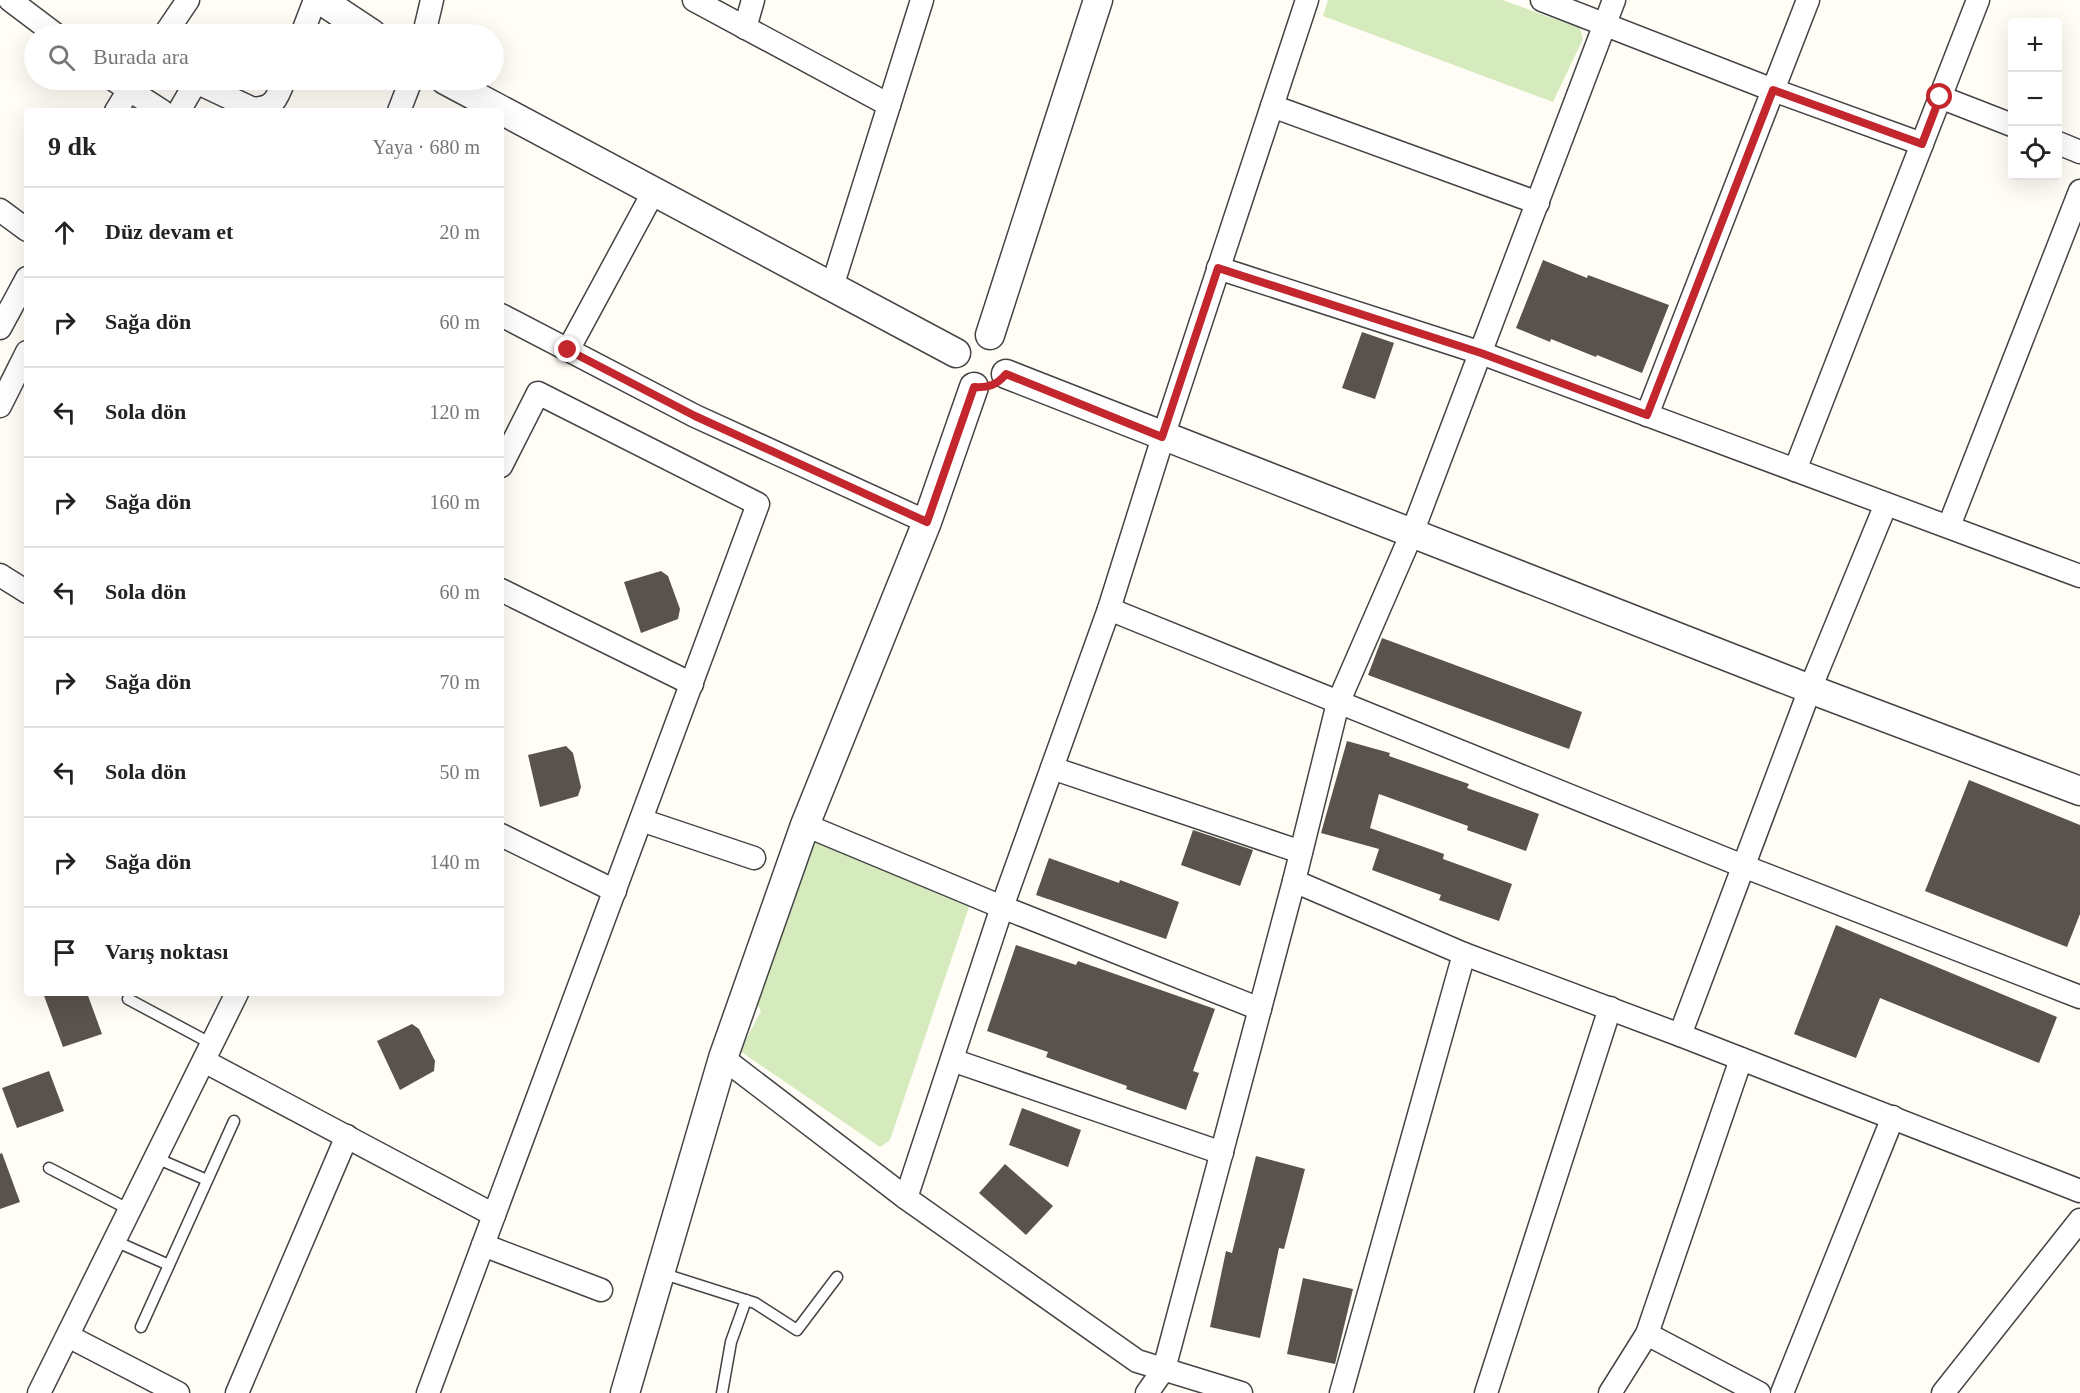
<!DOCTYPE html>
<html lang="tr">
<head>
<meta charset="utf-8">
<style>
	:root { --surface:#fff; --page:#f2f2f2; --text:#222; --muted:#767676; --line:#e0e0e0 }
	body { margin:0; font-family:Georgia,serif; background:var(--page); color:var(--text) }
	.controls { position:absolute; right:18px; top:18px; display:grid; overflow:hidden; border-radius:6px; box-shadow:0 6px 24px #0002 }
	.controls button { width:54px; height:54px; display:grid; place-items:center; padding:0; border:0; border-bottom:2px solid var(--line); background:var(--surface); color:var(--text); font:30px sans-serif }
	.stop { position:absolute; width:18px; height:18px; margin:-14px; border:4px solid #c4262e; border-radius:50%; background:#fff }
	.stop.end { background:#c4262e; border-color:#fff; box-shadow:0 2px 6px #0008 }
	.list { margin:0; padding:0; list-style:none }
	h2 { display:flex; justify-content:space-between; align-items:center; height:78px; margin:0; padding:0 24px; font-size:26px }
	h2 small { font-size:20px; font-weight:400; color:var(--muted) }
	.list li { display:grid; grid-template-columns:39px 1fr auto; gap:18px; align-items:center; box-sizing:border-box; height:90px; padding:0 24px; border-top:2px solid var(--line) }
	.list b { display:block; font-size:22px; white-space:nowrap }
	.list em { font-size:20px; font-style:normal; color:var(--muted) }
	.icon { flex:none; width:33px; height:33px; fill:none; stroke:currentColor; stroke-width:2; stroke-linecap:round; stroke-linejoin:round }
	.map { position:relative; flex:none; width:2080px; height:1393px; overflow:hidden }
	.search { position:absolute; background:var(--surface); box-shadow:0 6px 24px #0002; left:24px; top:24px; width:480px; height:66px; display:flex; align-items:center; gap:15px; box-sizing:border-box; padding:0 21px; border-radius:33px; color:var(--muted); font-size:22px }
	.panel { position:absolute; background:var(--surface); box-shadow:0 6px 24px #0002; left:24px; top:108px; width:480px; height:888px; border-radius:6px }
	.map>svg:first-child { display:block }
</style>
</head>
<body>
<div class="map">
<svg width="2080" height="1393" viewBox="0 0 2080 1393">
	<rect width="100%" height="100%" fill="#fffdf5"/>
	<g fill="#d5ebbd">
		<path d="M1328,0H1502L1580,28L1583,39L1553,102L1323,16Z"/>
		<path d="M813,841L969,907L890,1140L880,1147L740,1051L761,1011L754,998Z"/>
	</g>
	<g fill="#5a524d">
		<path d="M1543,260L1587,278L1588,275L1669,305L1642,373L1597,355L1596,357L1551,339L1550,342L1516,328Z"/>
		<path d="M1362,332L1394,343L1375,399L1342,388Z"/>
		<path d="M661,571L668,576L680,609L678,619L641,633L624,582Z"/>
		<path d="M1382,638L1582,712L1569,749L1368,675Z"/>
		<path d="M1347,741L1390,753L1389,756L1469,784L1467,788L1539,814L1526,851L1467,830L1468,826L1379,794L1370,828L1444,854L1443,859L1512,884L1499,921L1439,900L1441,895L1372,870L1379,849L1321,833Z"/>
		<path d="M566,746L573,753L581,787L578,796L540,807L528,755Z"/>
		<path d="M1969,780L2080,825V914L2067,947L1925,891Z"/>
		<path d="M1193,830L1253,850L1240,886L1181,865Z"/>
		<path d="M1049,858L1119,883L1120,880L1179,902L1166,939L1036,895Z"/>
		<path d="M1836,925L2057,1017L2039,1063L1880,998L1856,1058L1794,1034Z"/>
		<path d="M1016,945L1076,965L1078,961L1215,1009L1193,1071L1199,1073L1186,1110L1126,1089L1127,1086L1046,1057L1048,1052L987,1031Z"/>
		<path d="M43,993H87L102,1034L63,1047Z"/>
		<path d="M412,1024L419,1029L435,1061L434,1071L400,1090L377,1041Z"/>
		<path d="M49,1071L64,1111L17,1128L2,1088Z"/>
		<path d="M1022,1108L1081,1130L1068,1167L1009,1145Z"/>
		<path d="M2,1153L20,1202L0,1209V1154Z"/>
		<path d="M1256,1156L1305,1169L1284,1249L1279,1248L1260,1338L1210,1327L1226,1251L1232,1253Z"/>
		<path d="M1005,1164L1053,1206L1026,1235L979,1193Z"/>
		<path d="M1303,1278L1353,1289L1335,1364L1287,1354Z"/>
	</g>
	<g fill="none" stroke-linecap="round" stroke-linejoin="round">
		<defs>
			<g id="service">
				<path d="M128,999L212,1044"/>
				<path d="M156,1158L207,1180"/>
				<path d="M49,1168L130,1210"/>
				<path d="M115,1241L169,1265"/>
				<path d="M661,1273L755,1303L797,1330L837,1277"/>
				<path d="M141,1327L234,1121"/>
				<path d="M722,1393L731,1342L746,1300"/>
			</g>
			<g id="minor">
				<path d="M10,0L55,34"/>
				<path d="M694,0L889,105"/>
				<path d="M1542,0L1773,90L1922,144"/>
				<path d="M745,28L753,0"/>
				<path d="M165,34L188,0"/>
				<path d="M302,34L315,0"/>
				<path d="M424,34L432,0"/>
				<path d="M114,80L162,111"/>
				<path d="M1940,97L2012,125"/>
				<path d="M1272,106L1538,203"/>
				<path d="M116,111L135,80"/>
				<path d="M179,111L196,82L251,108C273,111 278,97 284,80"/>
				<path d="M399,111L411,80"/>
				<path d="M2058,143L2080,152"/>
				<path d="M0,210L27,230"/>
				<path d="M1218,268L1481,353L2080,576"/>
				<path d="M832,287L922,0"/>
				<path d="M501,315L695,416L927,522"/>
				<path d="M0,328L27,278"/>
				<path d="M568,350L654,191"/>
				<path d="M0,406L27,352"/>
				<path d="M1647,415L1808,0"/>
				<path d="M1795,470L1978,0"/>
				<path d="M1949,526L2080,191"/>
				<path d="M0,575L27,592"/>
				<path d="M501,590L692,684"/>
				<path d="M1109,609L1743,866L2080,997"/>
				<path d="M1052,768L1301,852"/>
				<path d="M641,820L754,858"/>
				<path d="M805,825L1002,907L1260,1009"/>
				<path d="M501,835L615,891"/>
				<path d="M1294,881L1464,954L1680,1035L2080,1191"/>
				<path d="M1680,1035L1810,689L1886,504"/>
				<path d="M723,1058L906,1198L1137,1361L1241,1393"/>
				<path d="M952,1060L1222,1153"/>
				<path d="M204,1061L494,1215"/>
				<path d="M906,1198L1002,907L1109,609L1163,437L1307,0"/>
				<path d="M483,1245L601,1290"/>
				<path d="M1647,1334L1759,1393"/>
				<path d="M68,1336L178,1393"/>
				<path d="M39,1393L237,993"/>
				<path d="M237,1393L347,1136"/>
				<path d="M428,1393L758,504L538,393L501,466"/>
				<path d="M1147,1393L1164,1369L1294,881L1338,703L1412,533L1614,0"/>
				<path d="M1341,1393L1464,954"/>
				<path d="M1486,1393L1610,1008"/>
				<path d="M1610,1393L1647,1334L1741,1059"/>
				<path d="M1782,1393L1893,1117"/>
				<path d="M1943,1393L2080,1220"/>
			</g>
			<g id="tertiary">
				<path d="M321,0L372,34"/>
				<path d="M445,80L956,353"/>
				<path d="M990,335L1098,0"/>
				<path d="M1006,374L1810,689L2080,791"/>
				<path d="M625,1393L723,1058L805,825L927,522L974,387"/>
			</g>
		</defs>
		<use href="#service" stroke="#444" stroke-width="13"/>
		<use href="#minor" stroke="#444" stroke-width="25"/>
		<use href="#tertiary" stroke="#444" stroke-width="31"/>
		<use href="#service" stroke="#fff" stroke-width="10"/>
		<use href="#minor" stroke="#fff" stroke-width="22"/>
		<use href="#tertiary" stroke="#fff" stroke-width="28"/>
	</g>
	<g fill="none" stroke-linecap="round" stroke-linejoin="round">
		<path stroke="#c4262e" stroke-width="8" d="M568,350L695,416L927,522L974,387C988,388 997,385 1006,374L1162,437L1218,268L1481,353L1647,415L1773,90L1922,144L1940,97"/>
	</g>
</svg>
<div class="controls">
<button>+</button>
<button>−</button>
<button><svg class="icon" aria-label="locate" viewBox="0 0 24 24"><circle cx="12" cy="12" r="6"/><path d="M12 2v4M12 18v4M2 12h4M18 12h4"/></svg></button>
</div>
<div class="stop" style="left:1940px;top:97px"></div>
<div class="stop end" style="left:568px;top:350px"></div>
<div class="search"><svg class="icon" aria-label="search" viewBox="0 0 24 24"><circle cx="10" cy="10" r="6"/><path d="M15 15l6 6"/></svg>Burada ara</div>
<section class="panel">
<h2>9 dk<small>Yaya · 680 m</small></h2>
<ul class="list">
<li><svg class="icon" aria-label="ahead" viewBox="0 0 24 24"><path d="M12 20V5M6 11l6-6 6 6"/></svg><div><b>Düz devam et</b></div><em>20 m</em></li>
<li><svg class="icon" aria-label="right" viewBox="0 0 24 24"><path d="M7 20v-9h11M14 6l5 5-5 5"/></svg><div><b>Sağa dön</b></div><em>60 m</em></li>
<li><svg class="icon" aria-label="left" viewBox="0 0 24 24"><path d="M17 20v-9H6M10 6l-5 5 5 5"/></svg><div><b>Sola dön</b></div><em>120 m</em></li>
<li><svg class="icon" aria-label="right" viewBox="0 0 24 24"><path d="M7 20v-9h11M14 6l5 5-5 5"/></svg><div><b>Sağa dön</b></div><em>160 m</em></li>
<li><svg class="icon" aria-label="left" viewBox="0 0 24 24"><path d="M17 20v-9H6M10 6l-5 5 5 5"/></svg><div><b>Sola dön</b></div><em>60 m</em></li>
<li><svg class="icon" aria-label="right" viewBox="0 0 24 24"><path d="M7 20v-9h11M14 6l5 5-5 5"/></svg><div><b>Sağa dön</b></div><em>70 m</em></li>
<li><svg class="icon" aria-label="left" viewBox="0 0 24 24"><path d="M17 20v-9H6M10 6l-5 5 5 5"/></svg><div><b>Sola dön</b></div><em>50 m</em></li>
<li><svg class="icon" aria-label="right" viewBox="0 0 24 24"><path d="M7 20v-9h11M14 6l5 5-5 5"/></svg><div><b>Sağa dön</b></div><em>140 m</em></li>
<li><svg class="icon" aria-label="arrive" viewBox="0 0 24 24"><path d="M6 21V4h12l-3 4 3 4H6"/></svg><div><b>Varış noktası</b></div></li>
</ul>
</section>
</div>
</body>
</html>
